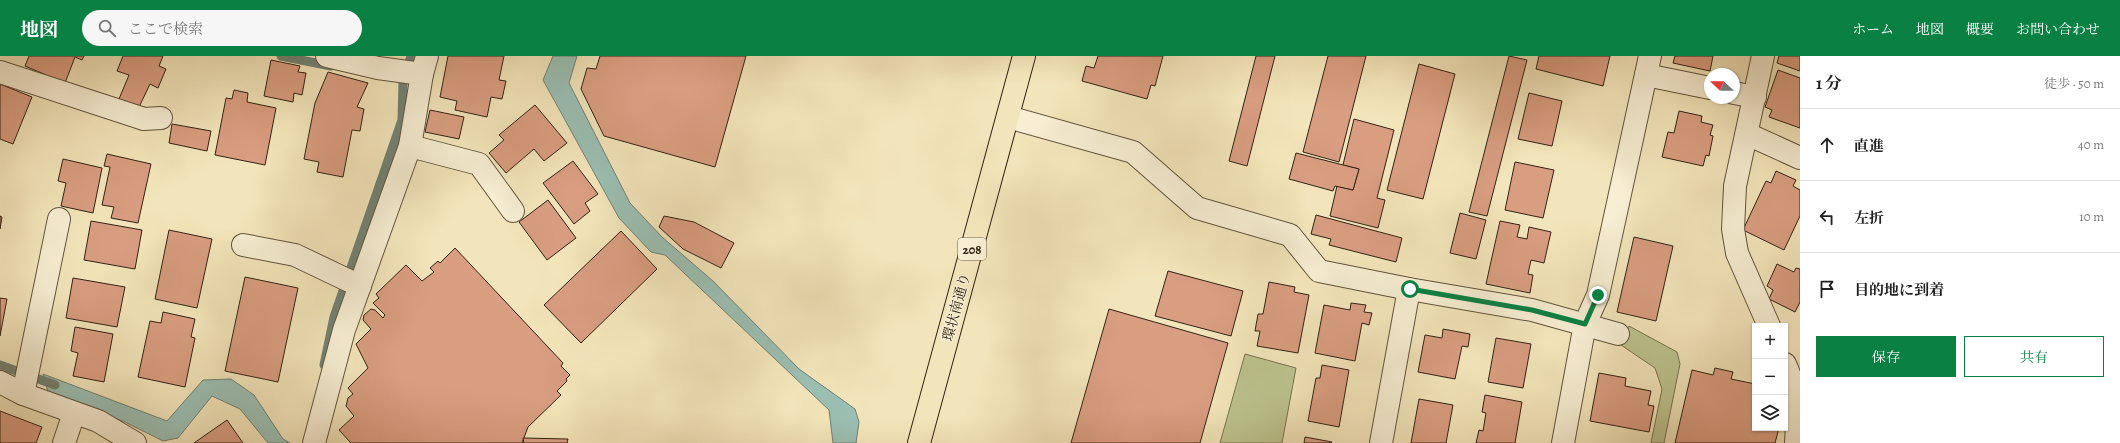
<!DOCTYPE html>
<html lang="ja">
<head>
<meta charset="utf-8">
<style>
	:root { --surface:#fff; --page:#f6f6f6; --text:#222; --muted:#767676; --line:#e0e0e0; --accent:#0b8043 }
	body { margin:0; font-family:Alegreya,"Noto Serif JP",serif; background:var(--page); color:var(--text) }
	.controls { position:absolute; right:12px; bottom:12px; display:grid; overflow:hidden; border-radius:0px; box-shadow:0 1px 3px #0004 }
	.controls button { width:36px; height:36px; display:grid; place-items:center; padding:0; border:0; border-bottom:1px solid var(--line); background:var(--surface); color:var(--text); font:20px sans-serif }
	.compass { position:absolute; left:1704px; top:12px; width:36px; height:36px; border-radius:50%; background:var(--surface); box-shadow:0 1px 3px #0004; rotate:292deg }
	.stop { position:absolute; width:12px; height:12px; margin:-9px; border:3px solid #0b8043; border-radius:50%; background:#fff }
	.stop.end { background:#0b8043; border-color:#fff; box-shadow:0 1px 4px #0008 }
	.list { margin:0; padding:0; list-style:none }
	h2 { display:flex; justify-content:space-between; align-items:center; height:52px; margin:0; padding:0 16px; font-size:17px }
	h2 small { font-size:13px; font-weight:400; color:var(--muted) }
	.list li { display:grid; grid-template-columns:26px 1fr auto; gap:12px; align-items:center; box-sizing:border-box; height:72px; padding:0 16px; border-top:1px solid var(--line) }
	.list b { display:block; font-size:15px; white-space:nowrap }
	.list em { font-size:13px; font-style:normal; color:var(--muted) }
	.actions { display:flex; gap:8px; padding:12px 16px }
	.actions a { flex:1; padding:9px 0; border:1px solid var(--accent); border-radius:0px; text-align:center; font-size:14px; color:var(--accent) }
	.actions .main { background:var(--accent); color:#fff }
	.icon { flex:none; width:22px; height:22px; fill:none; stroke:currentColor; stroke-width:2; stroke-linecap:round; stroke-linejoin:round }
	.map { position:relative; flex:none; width:1800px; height:387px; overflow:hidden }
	header { display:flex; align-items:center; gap:24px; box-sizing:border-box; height:56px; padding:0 20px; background:var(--accent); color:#fff }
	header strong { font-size:19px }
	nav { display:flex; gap:22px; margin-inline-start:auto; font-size:14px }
	.search { width:280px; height:36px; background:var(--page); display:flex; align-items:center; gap:10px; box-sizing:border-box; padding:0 14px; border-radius:22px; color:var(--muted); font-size:15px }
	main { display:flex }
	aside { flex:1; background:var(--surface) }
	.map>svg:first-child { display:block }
</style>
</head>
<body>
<header>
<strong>地図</strong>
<div class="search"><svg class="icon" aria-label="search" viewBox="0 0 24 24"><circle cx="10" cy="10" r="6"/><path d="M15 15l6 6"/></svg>ここで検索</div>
<nav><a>ホーム</a><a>地図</a><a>概要</a><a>お問い合わせ</a></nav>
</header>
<main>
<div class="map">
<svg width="1800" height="387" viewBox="0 0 1800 387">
	<rect width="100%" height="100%" fill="#f3e5bb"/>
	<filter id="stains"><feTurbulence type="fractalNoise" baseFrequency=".005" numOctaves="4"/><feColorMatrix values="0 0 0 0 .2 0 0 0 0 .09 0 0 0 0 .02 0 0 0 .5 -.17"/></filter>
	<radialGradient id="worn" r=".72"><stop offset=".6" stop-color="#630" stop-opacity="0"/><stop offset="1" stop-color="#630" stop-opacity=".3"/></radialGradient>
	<g fill="#bdc48f" stroke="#777450">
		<path d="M1629,270L1677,296L1680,308L1664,387H1651L1662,333L1655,312L1621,289Z"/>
		<path d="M1245,298L1296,312L1282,387H1220Z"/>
	</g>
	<g fill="#9bbfb3" stroke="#718173">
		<path d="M553,0H577L569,27L630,147L662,181L713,225L799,313L855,353L859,366L856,387H833L829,354L665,199L651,196L619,162L543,24Z"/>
		<path d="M43,318L167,365L203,324L231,323L254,339L283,383L290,387H268L240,353L212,340L178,382L163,385L125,366L48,336Z"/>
	</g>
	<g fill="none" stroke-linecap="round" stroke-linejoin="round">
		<g stroke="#718173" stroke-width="9">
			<path d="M281,0L331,10"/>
			<path d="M0,309L55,329"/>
			<path d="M324,309L334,261L402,64L403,25L411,0"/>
		</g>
	</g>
	<g fill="#d99d81" stroke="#312312">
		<path d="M29,0H84L82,4L75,1L65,27L25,10Z"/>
		<path d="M123,0H163L159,10L166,13L158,32L150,28L139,51L119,43L129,19L117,15Z"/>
		<path d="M448,0H504L499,24L506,25L502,43L491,41L487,61L455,54L457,45L440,41Z"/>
		<path d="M600,0H746L715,111L604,80L581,33L587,12L596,13Z"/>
		<path d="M1098,0H1163L1155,30L1151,29L1147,43L1082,25L1086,10L1094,12Z"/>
		<path d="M1256,0H1275L1247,110L1229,105Z"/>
		<path d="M1328,0H1366L1339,106L1303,96Z"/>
		<path d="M1509,0L1527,4L1487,160L1469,156Z"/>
		<path d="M1539,0H1610L1603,30L1536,13Z"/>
		<path d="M1675,0H1713L1710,15L1673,7Z"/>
		<path d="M1779,0H1800V15L1777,7Z"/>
		<path d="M271,4L300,10L298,16L306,17L302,39L294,37L293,46L264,40Z"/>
		<path d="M1419,8L1455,18L1423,143L1387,134Z"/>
		<path d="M1778,14L1800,22V72L1769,61L1772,54L1765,51Z"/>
		<path d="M328,16L368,27L357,51L364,53L360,75L352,74L343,121L317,116L319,106L304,103L315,47Z"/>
		<path d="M0,28L32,41L13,88L0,83Z"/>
		<path d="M234,34L248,37L247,46L276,52L265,109L215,99L226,42L232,43Z"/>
		<path d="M1529,37L1562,45L1552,90L1518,83Z"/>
		<path d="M535,49L567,87L544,105L534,93L506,117L489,97L504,84L499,79Z"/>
		<path d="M430,54L464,61L459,83L425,76Z"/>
		<path d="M1679,55L1702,60L1701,66L1713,69L1710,79L1713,80L1709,100L1706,99L1703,110L1662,101L1668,76L1674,77Z"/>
		<path d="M1354,63L1394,74L1377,142L1385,144L1378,172L1330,160L1337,130L1353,134L1359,113L1343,109Z"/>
		<path d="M172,68L211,75L207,95L169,87Z"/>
		<path d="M1296,97L1359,113L1353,134L1335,130L1333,135L1289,123Z"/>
		<path d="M107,98L151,108L138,167L111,162L114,151L102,149L110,111L104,110Z"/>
		<path d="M63,103L102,112L93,157L61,150L66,127L58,125Z"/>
		<path d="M573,105L598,138L585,147L590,155L574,168L543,127Z"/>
		<path d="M1515,106L1554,114L1543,162L1505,154Z"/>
		<path d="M1776,115L1796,124L1793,130L1800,134V160L1784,194L1743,174L1766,125L1771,127Z"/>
		<path d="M548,144L576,182L547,204L519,166Z"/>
		<path d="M1460,157L1486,164L1476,203L1450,197Z"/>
		<path d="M1316,159L1402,182L1396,206L1329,189L1331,183L1311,178Z"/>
		<path d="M0,160L2,161L0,173Z"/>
		<path d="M664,160L694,166L734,187L721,212L683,193L659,171Z"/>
		<path d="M91,165L142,174L135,213L84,204Z"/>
		<path d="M1500,165L1520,169L1517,181L1527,183L1529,171L1551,176L1544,207L1531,204L1528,218L1533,219L1530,237L1486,228Z"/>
		<path d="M169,174L212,183L197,252L155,243Z"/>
		<path d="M621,175L657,213L581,287L544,249Z"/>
		<path d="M1634,181L1673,190L1656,265L1617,256Z"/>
		<path d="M455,192L563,307L561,310L570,319L566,323L567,325L557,335L561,339L528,371L522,387H351L339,374L354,360L346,350L348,342L353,338L348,332L368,312L356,288L371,273L363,264L364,259L371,253L375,254L383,262L385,259L373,247L379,242L376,238L406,209L422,225L434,216L430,212L438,205L440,207Z"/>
		<path d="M1777,208L1794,216L1796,212L1800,213V246L1795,256L1769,243L1773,234L1767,230Z"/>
		<path d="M1168,215L1243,235L1231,280L1155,260Z"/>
		<path d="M245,221L298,232L278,326L225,315Z"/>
		<path d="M73,222L125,231L117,271L66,262Z"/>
		<path d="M1269,226L1295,231L1294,236L1309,239L1298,297L1257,290L1260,275H1255L1258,258H1263Z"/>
		<path d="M0,242L7,243L0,280Z"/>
		<path d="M1351,247L1366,249L1364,256L1372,257L1369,269L1362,267L1355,305L1315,297L1324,249L1350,254Z"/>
		<path d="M1109,253L1228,287L1200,387H1071Z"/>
		<path d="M163,256L195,263L191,281L195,282L185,331L138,321L150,265L161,267Z"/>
		<path d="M75,271L113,278L104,326L73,320L78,297L71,295Z"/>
		<path d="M1443,273L1470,278L1468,291L1462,290L1455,323L1418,316L1425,279L1442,282Z"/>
		<path d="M1496,282L1531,288L1523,332L1488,326Z"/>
		<path d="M1322,309L1349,314L1339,371L1308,365L1316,322H1320Z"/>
		<path d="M1715,312L1733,316L1731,323L1755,328V372H1779L1775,387H1675L1692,314L1713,319Z"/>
		<path d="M1599,317L1626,322L1625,330L1651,335L1648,349L1654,350L1649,376L1590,365Z"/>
		<path d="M1485,339L1522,346L1515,387H1476L1479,374L1483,375L1486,357L1482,356Z"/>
		<path d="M1419,343L1453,349L1446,387H1411Z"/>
		<path d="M0,355L42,371L36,387H0Z"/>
		<path d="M227,364L243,387H194Z"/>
		<path d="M1305,381L1332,386L1331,387H1304Z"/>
		<path d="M523,382L568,383L567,387H524Z"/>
	</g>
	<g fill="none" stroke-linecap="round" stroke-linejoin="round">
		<defs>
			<g id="street">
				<path d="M327,0L378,12L422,18"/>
				<path d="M1763,0L1735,130L1733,173L1737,197L1769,270"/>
				<path d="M0,16L144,63L161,62"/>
				<path d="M1646,19L1710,32"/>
				<path d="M1734,37L1755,41"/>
				<path d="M1008,61L1133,96L1197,152L1290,179L1319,215L1409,233L1532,254L1618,278"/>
				<path d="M1747,78L1800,102"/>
				<path d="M410,90L479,108L513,155"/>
				<path d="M243,189L295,199L360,230"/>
				<path d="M1785,308C1798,337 1798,355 1796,387"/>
				<path d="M0,326L23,338L98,365L135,387"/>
				<path d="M23,338L59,163"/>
				<path d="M64,387L74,357"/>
				<path d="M314,387L344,274L410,90L422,18L427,0"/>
				<path d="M1381,387L1409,233"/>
				<path d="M1563,387L1585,268L1598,239L1650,0"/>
			</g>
			<path id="highway" d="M919,387L1024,0"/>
		</defs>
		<use href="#street" stroke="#62543c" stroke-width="24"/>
		<use href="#highway" stroke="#312312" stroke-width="24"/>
		<use href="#street" stroke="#f7eed3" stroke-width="22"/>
		<use href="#highway" stroke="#f3e5bb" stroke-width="22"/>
	</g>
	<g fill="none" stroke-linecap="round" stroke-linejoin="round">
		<path stroke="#0b8043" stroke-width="5" d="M1410,233L1532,254L1585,268L1598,239"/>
	</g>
	<g text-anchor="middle" stroke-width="3" stroke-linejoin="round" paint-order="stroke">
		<rect fill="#f7eed3" stroke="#6c604c" stroke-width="1" x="958" y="182" width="28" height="22" rx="3"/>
		<g font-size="13" font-weight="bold" fill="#312312">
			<text x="972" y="198">208</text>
		</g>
		<g font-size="14" fill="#312312" stroke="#f7eed3">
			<text transform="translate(956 251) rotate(-75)" y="5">環状南通り</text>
		</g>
	</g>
	<rect width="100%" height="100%" filter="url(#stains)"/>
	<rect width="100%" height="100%" fill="url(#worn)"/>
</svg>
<div class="controls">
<button>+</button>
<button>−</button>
<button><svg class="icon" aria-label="layers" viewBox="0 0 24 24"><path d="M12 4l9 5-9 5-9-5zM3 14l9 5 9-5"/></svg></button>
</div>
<svg class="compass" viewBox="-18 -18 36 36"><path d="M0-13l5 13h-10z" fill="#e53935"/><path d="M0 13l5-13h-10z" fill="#767676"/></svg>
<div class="stop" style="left:1410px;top:233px"></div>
<div class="stop end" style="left:1598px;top:239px"></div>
</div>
<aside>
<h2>1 分<small>徒歩 · 50 m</small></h2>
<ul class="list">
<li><svg class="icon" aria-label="ahead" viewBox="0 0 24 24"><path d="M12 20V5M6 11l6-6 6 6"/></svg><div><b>直進</b></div><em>40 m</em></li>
<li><svg class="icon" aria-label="left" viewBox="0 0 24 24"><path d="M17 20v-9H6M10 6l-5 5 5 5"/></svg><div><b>左折</b></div><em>10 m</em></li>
<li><svg class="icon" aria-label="arrive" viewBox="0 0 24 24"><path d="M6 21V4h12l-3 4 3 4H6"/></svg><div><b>目的地に到着</b></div></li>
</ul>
<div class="actions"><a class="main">保存</a><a>共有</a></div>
</aside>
</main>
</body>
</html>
